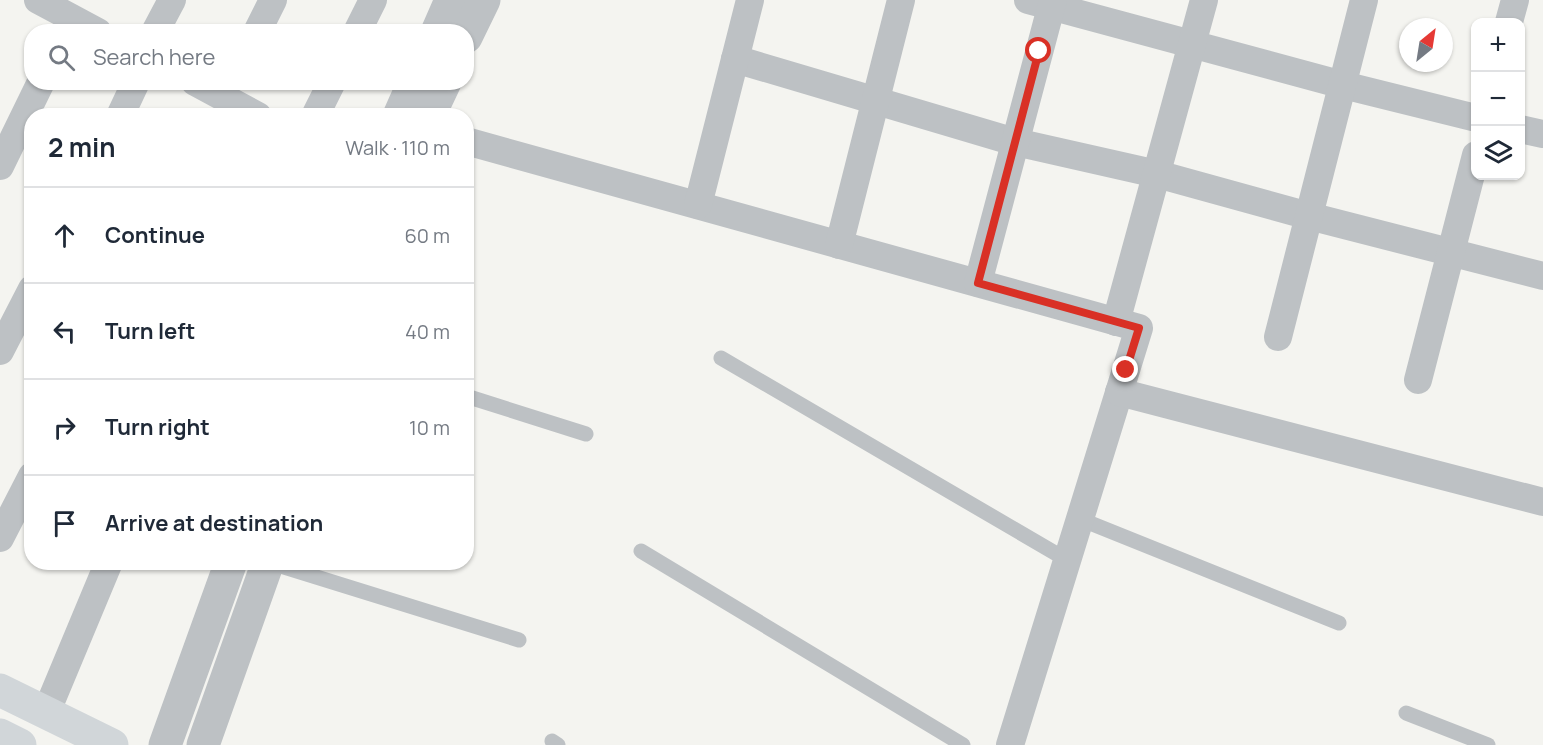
<!DOCTYPE html>
<html lang="en">
<head>
<meta charset="utf-8">
<style>
	:root { --surface:#fff; --page:#f6f6f7; --text:#1f2937; --muted:#747a83; --line:#e0e1e3 }
	body { margin:0; font-family:Manrope,sans-serif; background:var(--page); color:var(--text) }
	.controls { position:absolute; right:18px; top:18px; display:grid; overflow:hidden; border-radius:12px; box-shadow:0 2px 4px #0004 }
	.controls button { width:54px; height:54px; display:grid; place-items:center; padding:0; border:0; border-bottom:2px solid var(--line); background:var(--surface); color:var(--text); font:30px sans-serif }
	.compass { position:absolute; left:1399px; top:18px; width:54px; height:54px; border-radius:50%; background:var(--surface); box-shadow:0 2px 4px #0004; rotate:30deg }
	.stop { position:absolute; width:18px; height:18px; margin:-14px; border:4px solid #d93025; border-radius:50%; background:#fff }
	.stop.end { background:#d93025; border-color:#fff; box-shadow:0 2px 6px #0008 }
	.list { margin:0; padding:0; list-style:none }
	h2 { display:flex; justify-content:space-between; align-items:center; height:78px; margin:0; padding:0 24px; font-size:26px }
	h2 small { font-size:20px; font-weight:400; color:var(--muted) }
	.list li { display:grid; grid-template-columns:39px 1fr auto; gap:18px; align-items:center; box-sizing:border-box; height:96px; padding:0 24px; border-top:2px solid var(--line) }
	.list b { display:block; font-size:22px; white-space:nowrap }
	.list em { font-size:20px; font-style:normal; color:var(--muted) }
	.icon { flex:none; width:33px; height:33px; fill:none; stroke:currentColor; stroke-width:2; stroke-linecap:round; stroke-linejoin:round }
	.map { position:relative; flex:none; width:1543px; height:745px; overflow:hidden }
	.search { position:absolute; background:var(--surface); box-shadow:0 2px 4px #0004; left:24px; top:24px; width:450px; height:66px; display:flex; align-items:center; gap:15px; box-sizing:border-box; padding:0 21px; border-radius:24px; color:var(--muted); font-size:22px }
	.panel { position:absolute; background:var(--surface); box-shadow:0 2px 4px #0004; left:24px; top:108px; width:450px; height:462px; border-radius:24px }
	.map>svg:first-child { display:block }
</style>
</head>
<body>
<div class="map">
<svg width="1543" height="745" viewBox="0 0 1543 745">
	<rect width="100%" height="100%" fill="#f4f4f0"/>
	<g fill="none" stroke-linecap="round" stroke-linejoin="round">
		<g stroke="#bdc1c4" stroke-width="15">
			<path d="M721,358L1067,560"/>
			<path d="M466,396L586,434"/>
			<path d="M1080,519L1339,623"/>
			<path d="M641,551L963,745"/>
			<path d="M268,562L519,640"/>
			<path d="M1406,713L1488,745"/>
			<path d="M552,741L558,745"/>
		</g>
		<g stroke="#bdc1c4" stroke-width="28">
			<path d="M38,0L98,32"/>
			<path d="M1028,0L1343,85L1476,118"/>
			<path d="M1509,22L1515,0"/>
			<path d="M155,32L172,0"/>
			<path d="M257,32L273,0"/>
			<path d="M357,32L373,0"/>
			<path d="M735,59L1015,142L1157,174L1309,216L1543,276"/>
			<path d="M195,82L258,116"/>
			<path d="M120,116L136,82"/>
			<path d="M315,116L332,82"/>
			<path d="M1520,129L1543,134"/>
			<path d="M466,141L1139,328L1010,745"/>
			<path d="M0,166L41,82"/>
			<path d="M698,205L750,0"/>
			<path d="M839,245L901,0"/>
			<path d="M978,283L1053,0"/>
			<path d="M1116,322L1204,0"/>
			<path d="M1278,337L1364,0"/>
			<path d="M0,351L32,289"/>
			<path d="M1418,380L1476,155"/>
			<path d="M1119,392L1543,502"/>
			<path d="M0,538L32,476"/>
			<path d="M46,713L109,562"/>
		</g>
		<g stroke="#bdc1c4" stroke-width="33">
			<path d="M437,32L451,0"/>
			<path d="M466,37L484,0"/>
			<path d="M399,116L414,82"/>
			<path d="M429,116L445,82"/>
			<path d="M165,745L231,562"/>
			<path d="M203,745L268,562"/>
		</g>
		<path stroke="#d1d6d9" stroke-width="33" d="M0,735L20,745"/>
		<path stroke="#d1d6d9" stroke-width="33" d="M0,690L112,745"/>
	</g>
	<g fill="none" stroke-linecap="round" stroke-linejoin="round">
		<path stroke="#d93025" stroke-width="8" d="M1039,51L978,283L1139,328L1126,370"/>
	</g>
</svg>
<div class="controls">
<button>+</button>
<button>−</button>
<button><svg class="icon" aria-label="layers" viewBox="0 0 24 24"><path d="M12 4l9 5-9 5-9-5zM3 14l9 5 9-5"/></svg></button>
</div>
<svg class="compass" viewBox="-18 -18 36 36"><path d="M0-13l5 13h-10z" fill="#e53935"/><path d="M0 13l5-13h-10z" fill="#747a83"/></svg>
<div class="stop" style="left:1039px;top:51px"></div>
<div class="stop end" style="left:1126px;top:370px"></div>
<div class="search"><svg class="icon" aria-label="search" viewBox="0 0 24 24"><circle cx="10" cy="10" r="6"/><path d="M15 15l6 6"/></svg>Search here</div>
<section class="panel">
<h2>2 min<small>Walk · 110 m</small></h2>
<ul class="list">
<li><svg class="icon" aria-label="ahead" viewBox="0 0 24 24"><path d="M12 20V5M6 11l6-6 6 6"/></svg><div><b>Continue</b></div><em>60 m</em></li>
<li><svg class="icon" aria-label="left" viewBox="0 0 24 24"><path d="M17 20v-9H6M10 6l-5 5 5 5"/></svg><div><b>Turn left</b></div><em>40 m</em></li>
<li><svg class="icon" aria-label="right" viewBox="0 0 24 24"><path d="M7 20v-9h11M14 6l5 5-5 5"/></svg><div><b>Turn right</b></div><em>10 m</em></li>
<li><svg class="icon" aria-label="arrive" viewBox="0 0 24 24"><path d="M6 21V4h12l-3 4 3 4H6"/></svg><div><b>Arrive at destination</b></div></li>
</ul>
</section>
</div>
</body>
</html>
